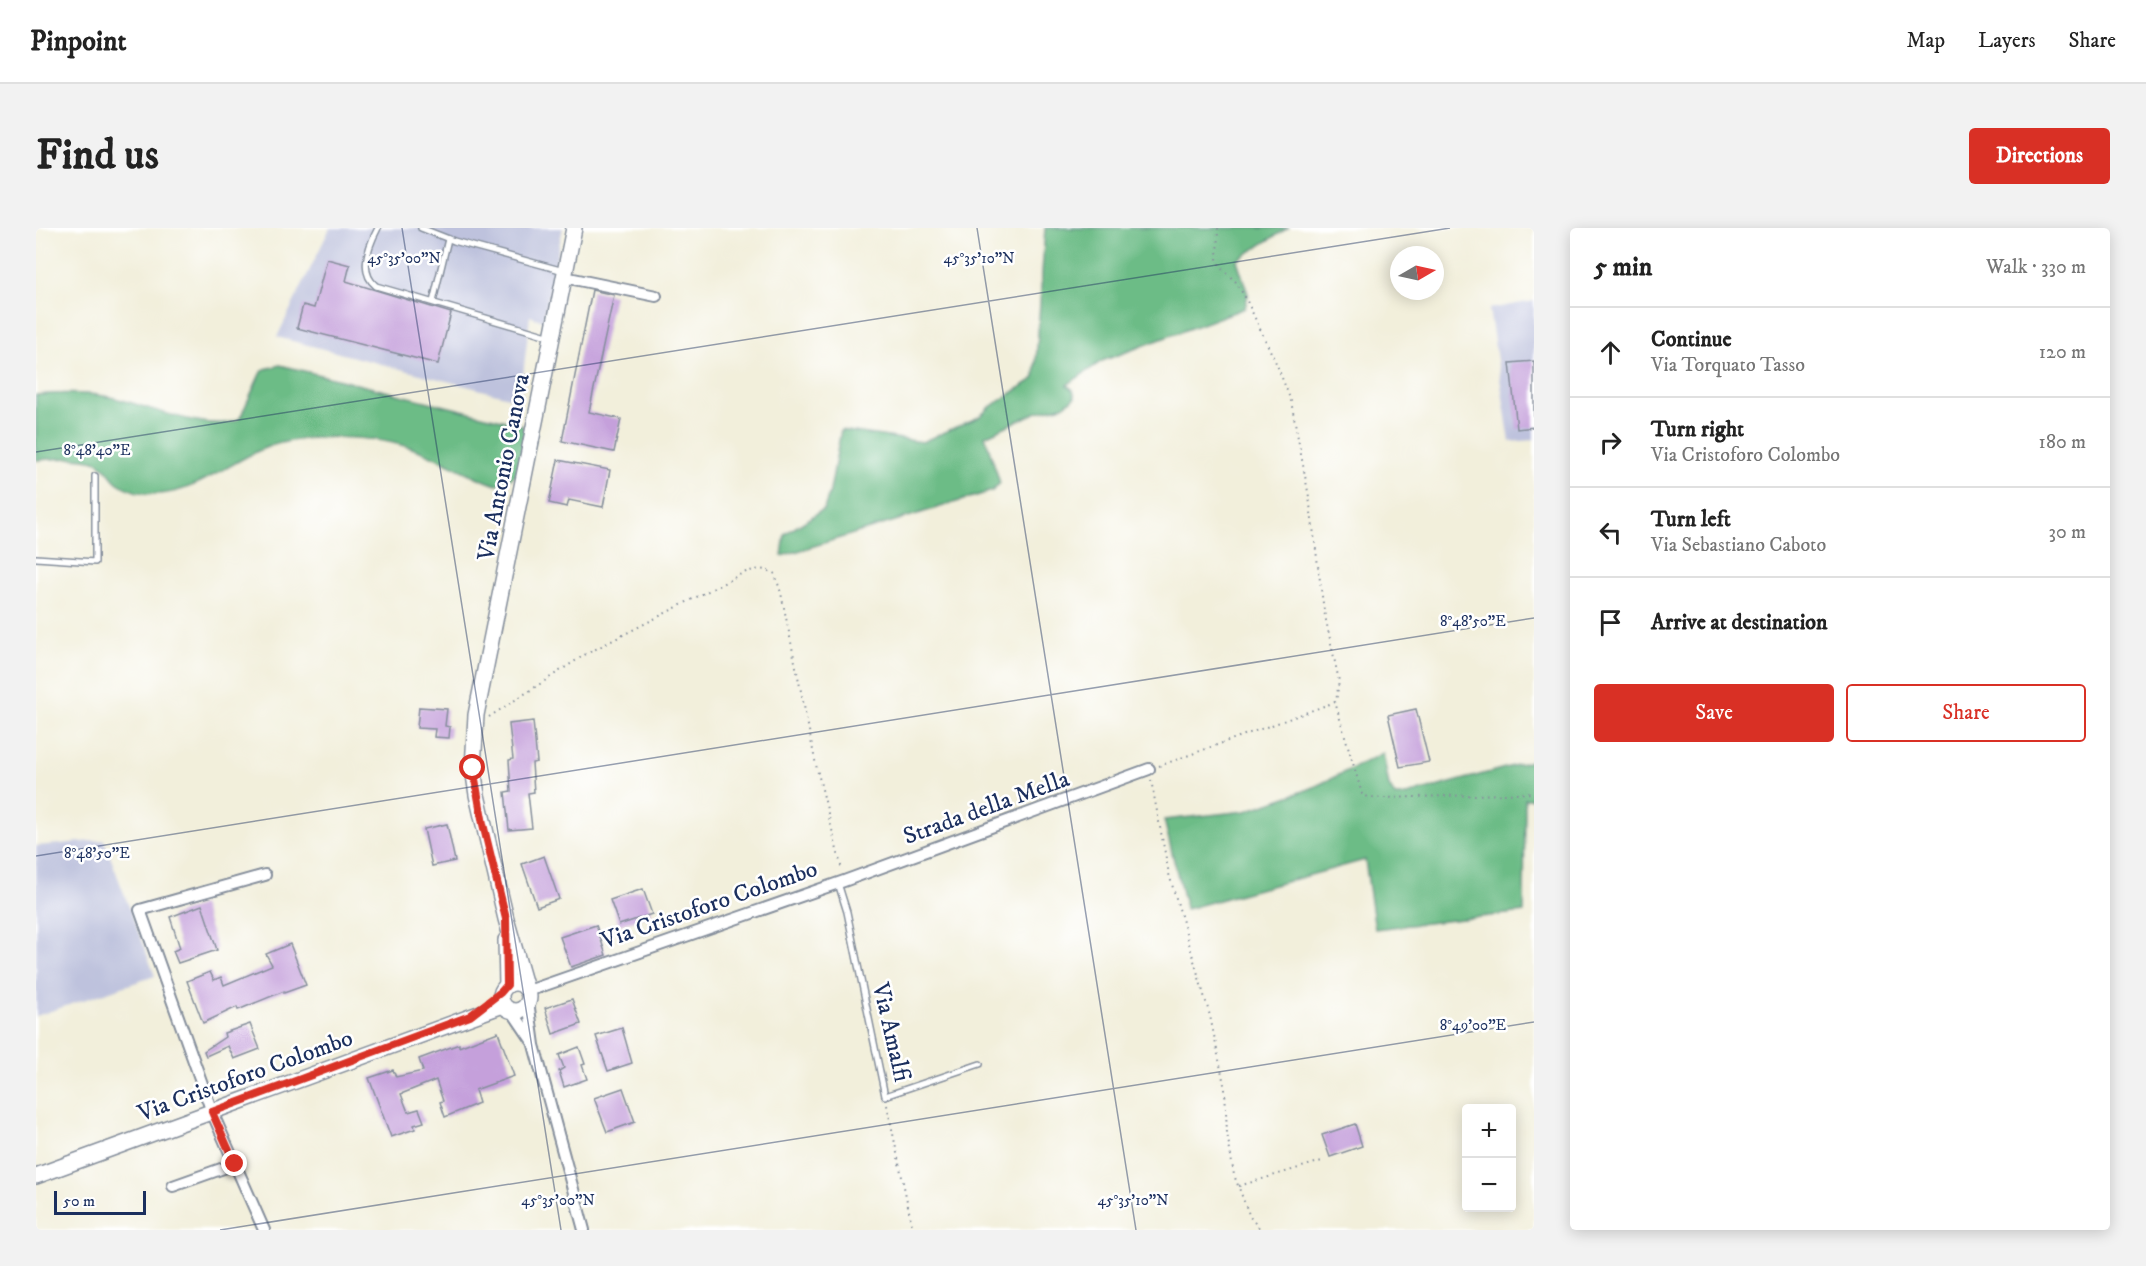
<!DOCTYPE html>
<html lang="en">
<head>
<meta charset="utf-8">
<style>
	:root { --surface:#fff; --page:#f2f2f2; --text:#222; --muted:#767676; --line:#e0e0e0; --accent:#d93025 }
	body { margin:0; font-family:"IM FELL DW Pica",serif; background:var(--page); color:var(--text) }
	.controls { position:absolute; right:18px; bottom:18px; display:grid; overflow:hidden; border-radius:6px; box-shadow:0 3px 15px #0003 }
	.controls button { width:54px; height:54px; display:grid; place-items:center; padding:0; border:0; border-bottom:2px solid var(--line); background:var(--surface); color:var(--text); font:30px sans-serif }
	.compass { position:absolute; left:1354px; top:18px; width:54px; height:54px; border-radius:50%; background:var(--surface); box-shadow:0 3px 15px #0003; rotate:81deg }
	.scale { position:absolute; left:18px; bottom:15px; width:92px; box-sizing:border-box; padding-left:6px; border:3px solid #1b2f5e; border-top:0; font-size:16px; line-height:21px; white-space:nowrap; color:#1b2f5e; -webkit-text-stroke:4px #fff; paint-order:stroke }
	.stop { position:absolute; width:18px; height:18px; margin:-14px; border:4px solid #d93025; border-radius:50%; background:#fff }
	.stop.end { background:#d93025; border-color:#fff; box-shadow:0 2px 6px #0008 }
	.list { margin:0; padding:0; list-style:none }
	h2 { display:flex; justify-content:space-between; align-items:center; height:78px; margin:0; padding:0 24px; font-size:26px }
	h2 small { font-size:20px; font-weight:400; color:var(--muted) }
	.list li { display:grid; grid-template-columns:39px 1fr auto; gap:18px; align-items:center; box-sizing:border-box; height:90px; padding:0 24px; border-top:2px solid var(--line) }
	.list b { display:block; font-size:22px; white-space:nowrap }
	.list p { margin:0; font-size:20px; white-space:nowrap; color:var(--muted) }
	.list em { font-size:20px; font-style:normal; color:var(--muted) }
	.actions { display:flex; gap:12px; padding:18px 24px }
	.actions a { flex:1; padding:14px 0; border:2px solid var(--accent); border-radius:6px; text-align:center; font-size:21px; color:var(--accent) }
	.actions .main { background:var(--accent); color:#fff }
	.icon { flex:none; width:33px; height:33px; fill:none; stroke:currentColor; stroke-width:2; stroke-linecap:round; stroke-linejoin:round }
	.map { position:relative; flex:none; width:1498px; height:1002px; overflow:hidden; border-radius:6px }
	header { display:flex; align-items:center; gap:36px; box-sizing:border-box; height:84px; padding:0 30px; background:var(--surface); border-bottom:2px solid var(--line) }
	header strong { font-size:28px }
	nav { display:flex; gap:33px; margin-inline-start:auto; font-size:21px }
	.intro { display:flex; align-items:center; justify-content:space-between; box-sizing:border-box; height:144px; padding:0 36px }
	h1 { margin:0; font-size:42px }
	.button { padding:15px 27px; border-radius:6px; background:var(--accent); color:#fff; font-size:21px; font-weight:700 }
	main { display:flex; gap:36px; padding:0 36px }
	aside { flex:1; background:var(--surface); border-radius:6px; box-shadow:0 3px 15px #0003 }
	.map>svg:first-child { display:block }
</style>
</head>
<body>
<header>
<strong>Pinpoint</strong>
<nav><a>Map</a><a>Layers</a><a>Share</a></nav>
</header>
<div class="intro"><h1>Find us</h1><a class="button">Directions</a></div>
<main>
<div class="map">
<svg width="1498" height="1002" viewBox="0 0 1498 1002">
	<rect width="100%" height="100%" fill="#fff"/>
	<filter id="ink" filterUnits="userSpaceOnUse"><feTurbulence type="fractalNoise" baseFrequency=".0167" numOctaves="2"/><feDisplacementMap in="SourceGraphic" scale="12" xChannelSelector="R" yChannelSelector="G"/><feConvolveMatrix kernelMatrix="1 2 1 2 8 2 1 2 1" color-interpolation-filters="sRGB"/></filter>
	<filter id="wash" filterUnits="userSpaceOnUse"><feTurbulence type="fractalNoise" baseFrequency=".008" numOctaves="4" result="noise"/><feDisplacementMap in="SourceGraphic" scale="24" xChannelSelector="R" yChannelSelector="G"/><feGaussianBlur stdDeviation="1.35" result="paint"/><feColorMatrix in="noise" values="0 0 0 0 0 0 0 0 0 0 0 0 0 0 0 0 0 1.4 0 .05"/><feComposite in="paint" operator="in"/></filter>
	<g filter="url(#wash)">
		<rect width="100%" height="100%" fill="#f2efdb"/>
		<g fill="#bec2dd">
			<path d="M294,0H527L507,93L494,88L484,172L241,109Z"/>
			<path d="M1498,73V212L1474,214L1453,81Z"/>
			<path d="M68,612L119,748L0,788V618Z"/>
		</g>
		<g fill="#6cbc86" stroke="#447672" stroke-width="1.5">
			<path d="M1009,0H1252L1201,32L1212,66L1209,80L1066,133L1031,157L1037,162L1039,169L1027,178L1001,184L949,208L964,255L956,263L746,328L749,306L788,281L794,263L805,202L886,214L943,189L954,179L999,150Z"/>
			<path d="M244,137L486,197L490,204L481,247L461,257C430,247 404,229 373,219C334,207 268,205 229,220C194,234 160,265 121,266C108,266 93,263 82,255C74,249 69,236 59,233C40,228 19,231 0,232V167C25,165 49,164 74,169C104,175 179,208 204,190L224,146L229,141Z"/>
			<path d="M1347,525L1353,558L1359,568H1367L1498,532V571H1489L1488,684L1339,701L1329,632L1150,681L1128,592L1210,583L1276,560Z"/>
		</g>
		<g id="blocks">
			<g fill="#c5a0db">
				<path d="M291,31L314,37L310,53L415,85L402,136L261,100L267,77L278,80Z"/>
				<path d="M556,62L578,67L553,184L585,191L578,224L526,213Z"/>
				<path d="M1498,133V199L1481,201L1474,135Z"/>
				<path d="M522,232L574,242L567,279L533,272L531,279L513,275Z"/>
				<path d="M383,479L411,481L409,498L414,499L413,510L398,509L399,501L381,500Z"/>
				<path d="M1380,481L1393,534L1364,539L1352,487Z"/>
				<path d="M497,493L501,534L496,535L498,564L492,565L496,600L473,602L469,564L475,563L473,532L477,531L473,496Z"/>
				<path d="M411,596L419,633L396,638L388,601Z"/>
				<path d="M508,628L523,671L501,679L486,636Z"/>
				<path d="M607,661L616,686L583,697L574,672Z"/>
				<path d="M166,677L181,722L142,735L137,723L144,720L134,689Z"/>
				<path d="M560,697L570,727L535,739L524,709Z"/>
				<path d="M254,716L270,757L248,765V763L202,782L201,779L167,795L151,753L174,744L178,752L185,749L188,757L236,737L230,726Z"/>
				<path d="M536,771L545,796L517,806L509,780Z"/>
				<path d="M214,796L224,821L198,831L192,818L170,828L168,823L189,809L188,805Z"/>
				<path d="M586,800L596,835L572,843L560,808Z"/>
				<path d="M462,804L478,848L439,862L443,875L409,889L404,874L407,873L400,852L365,866L372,884L383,881L388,894L378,897L379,901L355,909L333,850L357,842L360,849L387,843L383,831L423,816V819Z"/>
				<path d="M543,819L549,836L546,837L551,851L528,859L523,843L528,840L523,827Z"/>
				<path d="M587,860L599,894L571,904L558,870Z"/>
				<path d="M1319,896L1326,918L1294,929L1286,907Z"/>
			</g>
		</g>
	</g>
	<g filter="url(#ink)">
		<use href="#blocks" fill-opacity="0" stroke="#868f9c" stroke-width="1.5"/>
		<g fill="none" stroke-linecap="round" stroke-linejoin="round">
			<defs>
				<g id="lane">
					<path d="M342,0C333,17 322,44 340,58L515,109"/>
					<path d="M385,0L418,13L528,43"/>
					<path d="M397,74L412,11"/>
					<path d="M0,330L59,334V248"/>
					<path d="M802,655L811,684L849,868L944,836"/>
				</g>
				<g id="street">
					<path d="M528,49L620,68"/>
					<path d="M492,763L808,653L1113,541"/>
					<path d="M492,773L498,817L548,1002"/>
					<path d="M476,783L497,814"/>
					<path d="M137,958L199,936"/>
					<path d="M228,1002L176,884L104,682L229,647"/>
				</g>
				<g id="secondary">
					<path d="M470,712L471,757"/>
					<circle cx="479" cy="769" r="14"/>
					<path d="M490,761L470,691L441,567L437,540L440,487L538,0"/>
					<path d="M0,948L467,777"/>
				</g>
			</defs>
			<use href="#lane" stroke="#868f9c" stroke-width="8"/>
			<use href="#street" stroke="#868f9c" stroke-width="14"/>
			<use href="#secondary" stroke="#868f9c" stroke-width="18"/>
			<g stroke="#868f9c" stroke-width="2" stroke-dasharray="1.5 4.5" stroke-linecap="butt">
				<path d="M1182,0L1181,32L1186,41L1200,54L1210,71L1241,137L1255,173L1273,269L1288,383L1303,453L1300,474"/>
				<path d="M453,489L550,426L707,345C720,341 727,339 739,346L745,365L780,537L806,642"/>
				<path d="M1123,538L1299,474L1326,566L1332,569L1350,570L1498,565"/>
				<path d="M1115,552L1133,646L1174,788L1189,861L1191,905L1198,947L1214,989L1225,1002"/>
				<path d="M851,877L877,1002"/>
				<path d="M1203,958L1289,932"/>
			</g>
			<use href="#lane" stroke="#fff" stroke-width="5"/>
			<use href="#street" stroke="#fff" stroke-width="10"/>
			<use href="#secondary" stroke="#fff" stroke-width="15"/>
		</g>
	</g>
	<g fill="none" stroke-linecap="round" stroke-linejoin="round" filter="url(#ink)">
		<path stroke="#d93025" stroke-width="8" d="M199,936L176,884L434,788L465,764L471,757L470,691L447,596L437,540"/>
	</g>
	<path fill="none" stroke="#1b2f5e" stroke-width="1.5" stroke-opacity="0.45" d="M366,0L525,1002M941,0L1100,1002M0,224L1414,0M0,628L1498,390M184,1002L1498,794"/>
	<g text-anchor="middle" stroke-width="5" stroke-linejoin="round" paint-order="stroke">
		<g font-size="24" fill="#1b2f5e" stroke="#fff">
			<text transform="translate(467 239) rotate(-79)" y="8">Via Antonio Canova</text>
			<text transform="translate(950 579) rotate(-20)" y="8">Strada della Mella</text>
			<text transform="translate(673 676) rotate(-19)" y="8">Via Cristoforo Colombo</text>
			<text transform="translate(856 804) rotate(77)" y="8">Via Amalfi</text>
			<text transform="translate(209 847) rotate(-20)" y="8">Via Cristoforo Colombo</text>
		</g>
	</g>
	<g font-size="15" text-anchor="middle" fill="#1b2f5e" stroke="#fff" stroke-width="5" stroke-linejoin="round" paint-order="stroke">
		<text x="368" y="35">45°35'00"N</text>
		<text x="943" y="35">45°35'10"N</text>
		<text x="61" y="227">8°48'40"E</text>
		<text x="1437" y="398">8°48'50"E</text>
		<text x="61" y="630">8°48'50"E</text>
		<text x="1437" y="802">8°49'00"E</text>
		<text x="522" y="977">45°35'00"N</text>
		<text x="1097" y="977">45°35'10"N</text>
	</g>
</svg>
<div class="controls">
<button>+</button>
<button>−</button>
</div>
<svg class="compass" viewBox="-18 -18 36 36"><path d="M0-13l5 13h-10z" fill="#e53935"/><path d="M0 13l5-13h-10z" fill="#767676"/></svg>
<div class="scale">50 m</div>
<div class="stop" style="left:437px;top:540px"></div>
<div class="stop end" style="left:199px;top:936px"></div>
</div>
<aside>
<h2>5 min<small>Walk · 330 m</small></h2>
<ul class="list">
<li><svg class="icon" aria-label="ahead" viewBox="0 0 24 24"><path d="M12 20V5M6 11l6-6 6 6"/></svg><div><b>Continue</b><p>Via Torquato Tasso</p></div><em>120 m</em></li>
<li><svg class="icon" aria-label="right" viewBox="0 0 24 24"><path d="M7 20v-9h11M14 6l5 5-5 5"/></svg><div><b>Turn right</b><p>Via Cristoforo Colombo</p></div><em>180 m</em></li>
<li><svg class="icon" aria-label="left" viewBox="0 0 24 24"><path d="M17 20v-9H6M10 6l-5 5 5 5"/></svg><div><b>Turn left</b><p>Via Sebastiano Caboto</p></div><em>30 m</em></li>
<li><svg class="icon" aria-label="arrive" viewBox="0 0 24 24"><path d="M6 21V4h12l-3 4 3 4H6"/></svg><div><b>Arrive at destination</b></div></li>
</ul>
<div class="actions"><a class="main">Save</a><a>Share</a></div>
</aside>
</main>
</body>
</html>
